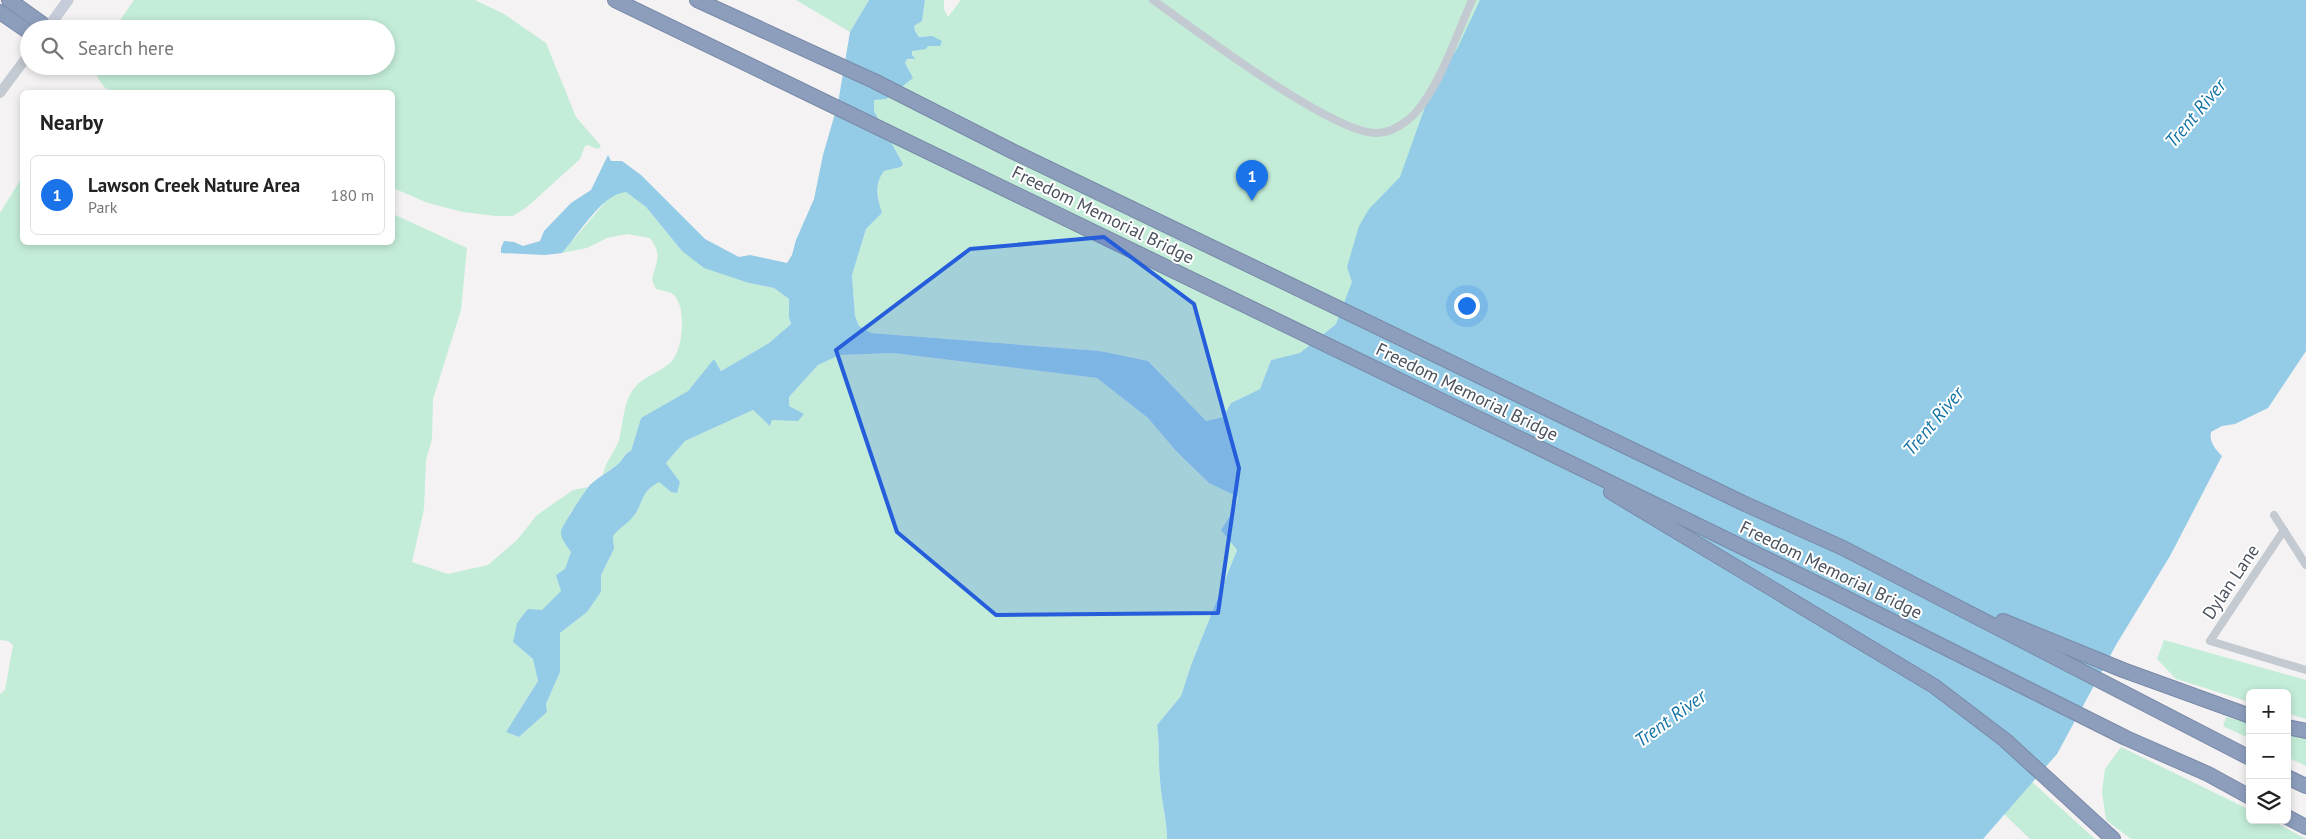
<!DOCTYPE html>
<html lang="en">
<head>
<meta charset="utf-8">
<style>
	:root { --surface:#fff; --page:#f2f2f2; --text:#222; --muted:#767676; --line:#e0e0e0; --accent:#1a73e8 }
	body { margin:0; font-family:"PT Sans",sans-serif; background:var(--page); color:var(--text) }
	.controls { position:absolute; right:15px; bottom:15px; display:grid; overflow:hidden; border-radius:8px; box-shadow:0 2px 8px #0003 }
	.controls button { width:45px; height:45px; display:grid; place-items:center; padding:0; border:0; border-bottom:1px solid var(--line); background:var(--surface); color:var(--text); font:25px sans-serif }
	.you { position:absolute; left:1466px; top:305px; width:18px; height:18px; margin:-12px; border:4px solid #fff; border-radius:50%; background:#1a73e8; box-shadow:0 0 0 8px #1a73e833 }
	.badge { display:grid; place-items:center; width:32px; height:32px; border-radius:50%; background:var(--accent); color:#fff; font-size:16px; font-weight:700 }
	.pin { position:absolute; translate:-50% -41px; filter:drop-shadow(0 1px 2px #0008) }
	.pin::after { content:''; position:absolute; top:26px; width:18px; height:15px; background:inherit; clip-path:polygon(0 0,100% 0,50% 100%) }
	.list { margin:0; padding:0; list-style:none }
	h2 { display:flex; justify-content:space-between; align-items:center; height:65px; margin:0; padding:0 20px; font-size:21px }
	h2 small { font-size:16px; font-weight:400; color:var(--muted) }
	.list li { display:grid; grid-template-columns:32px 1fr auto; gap:15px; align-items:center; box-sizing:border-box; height:80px; margin:0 10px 10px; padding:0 10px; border:1px solid var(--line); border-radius:8px }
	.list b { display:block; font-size:19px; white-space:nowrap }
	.list p { margin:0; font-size:16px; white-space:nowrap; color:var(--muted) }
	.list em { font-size:16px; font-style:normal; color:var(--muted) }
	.icon { flex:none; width:28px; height:28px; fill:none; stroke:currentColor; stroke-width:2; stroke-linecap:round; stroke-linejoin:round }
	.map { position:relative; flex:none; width:2306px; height:839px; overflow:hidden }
	.search { position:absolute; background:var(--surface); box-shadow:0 2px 8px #0003; left:20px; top:20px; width:375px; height:55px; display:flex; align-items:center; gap:12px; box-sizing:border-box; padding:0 18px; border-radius:28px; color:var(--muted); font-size:19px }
	.panel { position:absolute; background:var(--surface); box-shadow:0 2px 8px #0003; left:20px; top:90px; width:375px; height:155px; border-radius:8px }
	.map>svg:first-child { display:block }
</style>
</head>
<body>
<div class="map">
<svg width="2306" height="839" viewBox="0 0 2306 839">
	<rect width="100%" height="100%" fill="#f4f2f2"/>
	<g fill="#c4edd9">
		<path d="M134,0H475L504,14L546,43L576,117L601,146L598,149L588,145L585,146L580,159L527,207L513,216H496L463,212L428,203L393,188L392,92H125L106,89L99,80L94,66H386V29H114Z"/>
		<path d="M796,0H869L850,32Z"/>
		<path d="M925,0H944V9L948,17L961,0H1530L1336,324L1300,354L1271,360L1260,389L1231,403L1223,417L1205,421L1148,361L1100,351L871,333L859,326L855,316L852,274L866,229L882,213C877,197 874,185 884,171L901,167L903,164L874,111V100L909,71L905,63L907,59L913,60L912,51L926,36L919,37L915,31L914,26L922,21Z"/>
		<path d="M22,177V242H392L393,214L467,248L461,310L433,399L432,439L426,460L424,509L412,562L448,574L488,565L517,540L537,515L573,490L588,487L578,504L570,513L564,542L571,552L561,591L513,642L533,659L538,681L506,732L519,737L547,712L546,704L560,672V633L587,612L601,592V575L614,549L613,536C618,528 627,524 633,517C645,502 639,493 659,482L671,492L680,482L666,463L685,441L753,410L770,425L772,420H778L789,406V397L818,365L840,355L893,353L1097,378L1148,418L1176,451L1209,483L1238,497L1235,508L1222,530L1237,550L1191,665L1181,696L1157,725C1160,744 1158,762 1160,780C1161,800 1167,819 1167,839H0V694L5,690L13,645L8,641L0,640V213Z"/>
		<path d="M618,192H626L646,207L682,251L749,283L774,288L789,299V317L791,324L769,343L721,371L714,360L688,391L641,418L631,451L626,453L619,463L603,475C605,462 615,452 619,440C623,425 623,405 632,391C641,377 660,373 672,361C683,349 688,303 671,293C667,291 660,290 656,289L652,280C656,260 663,256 650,238L627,234L607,238L587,248L562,253L607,200Z"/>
		<path d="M2164,640L2306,680V719L2287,713V693H2250V702L2176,679L2157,659Z"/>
		<path d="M2226,717L2250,723V739L2223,726Z"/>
		<path d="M2287,733L2306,738V766L2287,757Z"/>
		<path d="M2121,747L2250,810V820H2271L2306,839H2131L2106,820L2102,792L2105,769Z"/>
		<path d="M2032,782L2095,839H2030L2004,814Z"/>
	</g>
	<path fill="#94cce7" d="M869,0H925L922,21L914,26L915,31L919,37L932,36L942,41L940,46H928L926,49L912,51V55L915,59H907L905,63L913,78L886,99L874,100V111L903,164L901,167L884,171C874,185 877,197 882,213L866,229L852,275L855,316L859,326L871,333L1100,351L1148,361L1206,421L1223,417L1231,403L1260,389L1271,360L1300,353L1336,324L1352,282L1347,267L1359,226L1369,209L1400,177L1430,93L1458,47L1480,0H2306V351L2268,408L2235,424L2222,426L2211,432C2209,442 2215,449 2222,456L2170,556L2116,645L2057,754L1983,839H1167C1167,819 1161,800 1160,780C1158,762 1160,744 1157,725L1181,696L1191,665L1237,550L1221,530L1235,508L1238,497L1209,483L1176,451L1148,418L1097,378L893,353L840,355L818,365L789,397V406L804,414L798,421L772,420L770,426L753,410L685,441L666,463L680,482L677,493L671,492L659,482C639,493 645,502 633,517C627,524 619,528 613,536L614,549L601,575V592L587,612L560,633V672L546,704L547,712L519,737L506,732L538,681L533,659L513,642L517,623L528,609L542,610L561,591L556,575L565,569L571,552C567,546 560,538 561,531C562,526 586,489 590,485C598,477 609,472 618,464C623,460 624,453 631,451L641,418L688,391L714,359L721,371L769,343L791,324L789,317V299L774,288L749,283L704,268L682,251L646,207L626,192C601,194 578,236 562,253L545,255L501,253V248L504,241L514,242L523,246L540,241L544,231L571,203L591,190L608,155L611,161H622L641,175L705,239L739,257L750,255L787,263L792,255L796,240L814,199L823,155L838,103L850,32Z"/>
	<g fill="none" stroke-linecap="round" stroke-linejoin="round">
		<defs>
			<g id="motorway">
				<path d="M9,0L48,28"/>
				<path d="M615,0L1529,443L1820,585L2126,738L2208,774L2250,797"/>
				<path d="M697,0L874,81L1012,151L1743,503L1843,548L2250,758"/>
				<path d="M0,12L29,32"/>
				<path d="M1611,492L1934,686L2005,740L2113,839"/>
				<path d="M2003,621L2123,670L2250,716"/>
				<path d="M2287,727L2306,731"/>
				<path d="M2287,777L2306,786"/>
				<path d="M2287,817L2306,827"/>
			</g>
		</defs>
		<use href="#motorway" stroke="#7889a8" stroke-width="16"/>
		<g stroke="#c3cad2" stroke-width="8">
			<path d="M1153,0C1193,28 1334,135 1377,133C1388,133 1399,127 1408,120C1436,97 1457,34 1472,0"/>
			<path d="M2274,515L2306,565"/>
			<path d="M2284,530L2210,641L2306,670"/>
		</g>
		<path stroke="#c3cad2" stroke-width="10" d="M0,93L29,54"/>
		<path stroke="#c6ccd9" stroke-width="11" d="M47,29L68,0"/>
		<use href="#motorway" stroke="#8d9ebd" stroke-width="14"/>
	</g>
	<path fill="#255dda" fill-opacity="0.2" stroke="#255dda" stroke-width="4" stroke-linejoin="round" d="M1104,237L1194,304L1239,468L1218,613L996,615L897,532L836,350L970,249Z"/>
	<g text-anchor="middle" stroke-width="4" stroke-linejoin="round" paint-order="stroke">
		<g font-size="18" fill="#4a525e" stroke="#fff">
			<text transform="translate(1103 215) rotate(26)" y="6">Freedom Memorial Bridge</text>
			<text transform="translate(1467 392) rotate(26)" y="6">Freedom Memorial Bridge</text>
			<text transform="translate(1831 570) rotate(26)" y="6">Freedom Memorial Bridge</text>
			<text transform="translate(2231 582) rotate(-56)" y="6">Dylan Lane</text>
		</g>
		<g font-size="19" font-style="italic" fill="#1575a6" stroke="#fff">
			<text transform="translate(2195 113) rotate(-50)" y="7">Trent River</text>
			<text transform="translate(1933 421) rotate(-50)" y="7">Trent River</text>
			<text transform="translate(1670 718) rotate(-36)" y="7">Trent River</text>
		</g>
	</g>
</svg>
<div class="controls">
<button>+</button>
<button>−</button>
<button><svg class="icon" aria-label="layers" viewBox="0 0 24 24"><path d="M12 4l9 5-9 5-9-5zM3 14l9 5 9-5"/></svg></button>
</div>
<div class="you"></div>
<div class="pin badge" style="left:1252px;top:201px">1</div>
<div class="search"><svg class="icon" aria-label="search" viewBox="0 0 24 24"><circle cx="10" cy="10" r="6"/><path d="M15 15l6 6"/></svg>Search here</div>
<section class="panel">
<h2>Nearby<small></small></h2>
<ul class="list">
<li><span class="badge">1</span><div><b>Lawson Creek Nature Area</b><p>Park</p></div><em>180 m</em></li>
</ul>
</section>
</div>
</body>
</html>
